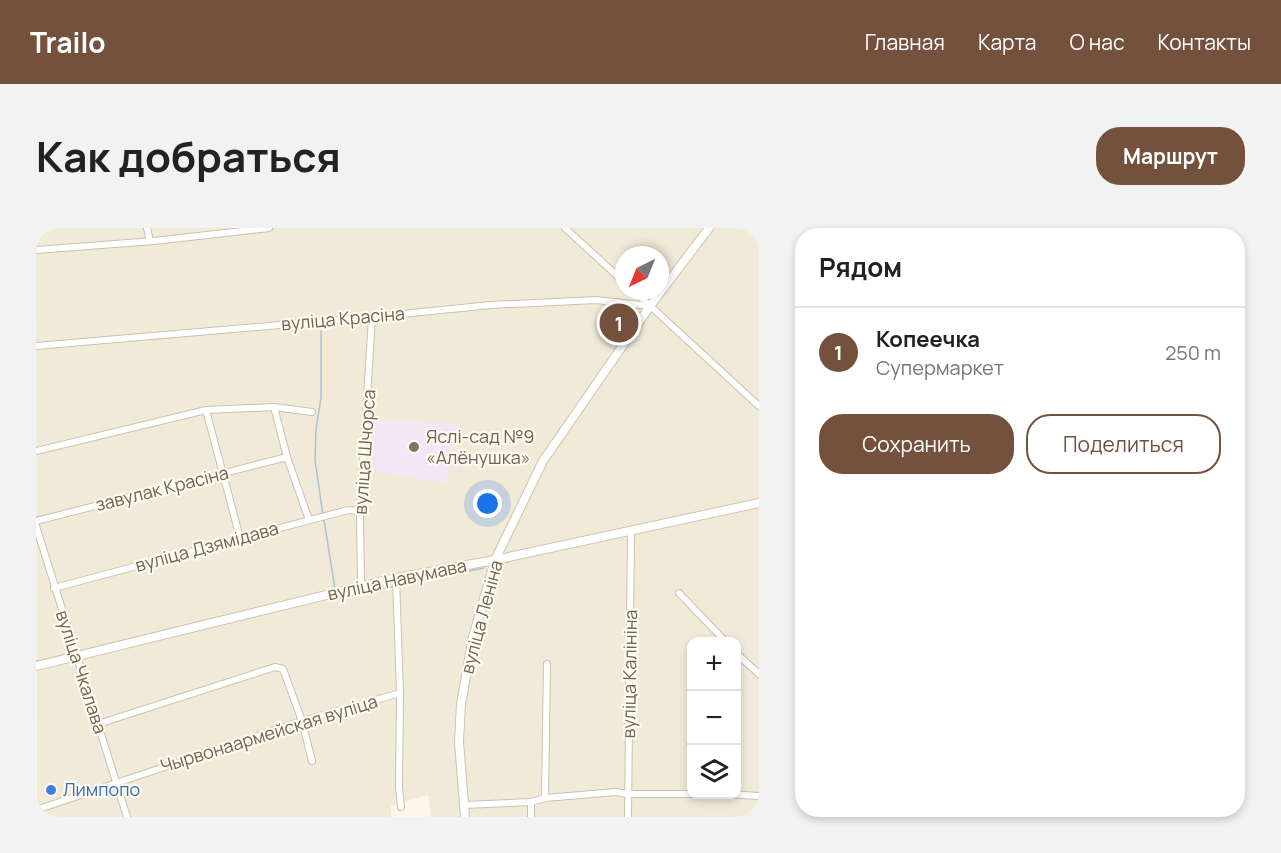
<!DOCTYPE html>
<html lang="ru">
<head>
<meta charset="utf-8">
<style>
	:root { --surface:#fff; --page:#f2f2f2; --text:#222; --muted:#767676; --line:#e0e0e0; --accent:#74513c }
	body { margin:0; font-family:Manrope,sans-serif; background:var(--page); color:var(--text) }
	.controls { position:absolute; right:18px; bottom:18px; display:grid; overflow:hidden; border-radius:12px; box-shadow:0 3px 9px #0003 }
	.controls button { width:54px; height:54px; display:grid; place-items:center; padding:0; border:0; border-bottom:2px solid var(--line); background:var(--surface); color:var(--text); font:30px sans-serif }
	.compass { position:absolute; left:579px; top:18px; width:54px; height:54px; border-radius:50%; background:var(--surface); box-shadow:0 3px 9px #0003; rotate:223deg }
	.you { position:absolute; left:452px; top:276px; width:21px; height:21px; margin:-15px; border:4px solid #fff; border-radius:50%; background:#1a73e8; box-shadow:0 0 0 9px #1a73e833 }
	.badge { display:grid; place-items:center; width:39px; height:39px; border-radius:50%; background:var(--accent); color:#fff; font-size:20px; font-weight:700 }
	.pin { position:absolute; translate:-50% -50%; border:3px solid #fff; box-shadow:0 2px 6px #0006 }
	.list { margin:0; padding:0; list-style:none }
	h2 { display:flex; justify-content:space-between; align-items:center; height:78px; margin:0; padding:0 24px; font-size:26px }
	h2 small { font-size:20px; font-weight:400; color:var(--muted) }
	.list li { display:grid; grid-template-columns:39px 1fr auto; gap:18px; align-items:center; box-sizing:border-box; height:90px; padding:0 24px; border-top:2px solid var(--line) }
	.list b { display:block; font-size:22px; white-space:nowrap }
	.list p { margin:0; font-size:20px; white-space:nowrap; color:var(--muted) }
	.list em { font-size:20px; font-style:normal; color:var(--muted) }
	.actions { display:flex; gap:12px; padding:18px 24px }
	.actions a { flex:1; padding:14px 0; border:2px solid var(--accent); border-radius:24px; text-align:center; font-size:21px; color:var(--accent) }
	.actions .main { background:var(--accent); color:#fff }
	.icon { flex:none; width:33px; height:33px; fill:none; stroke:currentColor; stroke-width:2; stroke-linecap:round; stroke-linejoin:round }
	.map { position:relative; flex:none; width:723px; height:589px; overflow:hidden; border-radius:24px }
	header { display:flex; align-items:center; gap:36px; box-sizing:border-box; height:84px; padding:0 30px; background:var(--accent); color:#fff }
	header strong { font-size:28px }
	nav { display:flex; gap:33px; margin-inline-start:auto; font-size:21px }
	.intro { display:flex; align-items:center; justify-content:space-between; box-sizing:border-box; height:144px; padding:0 36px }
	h1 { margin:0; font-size:42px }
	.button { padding:15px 27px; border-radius:24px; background:var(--accent); color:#fff; font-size:21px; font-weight:700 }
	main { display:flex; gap:36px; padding:0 36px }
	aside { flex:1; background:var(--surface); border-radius:24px; box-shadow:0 3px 9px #0003 }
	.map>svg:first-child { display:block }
</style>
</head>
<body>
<header>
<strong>Trailo</strong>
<nav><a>Главная</a><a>Карта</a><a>О нас</a><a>Контакты</a></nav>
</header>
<div class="intro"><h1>Как добраться</h1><a class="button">Маршрут</a></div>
<main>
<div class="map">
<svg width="723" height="589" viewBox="0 0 723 589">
	<rect width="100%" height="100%" fill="#fbf7ea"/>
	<path fill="#f2ead9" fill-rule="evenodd" d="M0,0H723V589H395L392,567L355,578V589H1ZM588,27H624V63H588ZM656,413H700V566H656Z"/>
	<path fill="#f4e6f7" d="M338,192L424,196L410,255L338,242Z"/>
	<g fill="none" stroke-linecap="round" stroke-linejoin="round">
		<g stroke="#a7c6d3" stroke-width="1.5">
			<path d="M285,103V170L280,201L279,232L287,287"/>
			<path d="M288,292L299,361"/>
			<path d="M363,357L448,340"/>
			<path d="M300,369L301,371L359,358"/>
		</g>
		<defs>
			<g id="street">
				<path d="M111,0L114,13"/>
				<path d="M529,0L588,54"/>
				<path d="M718,0L723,4"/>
				<path d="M0,22L118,13L233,0"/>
				<path d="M598,63L723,178"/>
				<path d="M0,118L336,89L455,77L560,72L614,78"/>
				<path d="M238,179L251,229L273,292"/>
				<path d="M170,182L204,310"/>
				<path d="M0,223L170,182L238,179L276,184"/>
				<path d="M0,293L251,229"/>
				<path d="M0,298L91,589"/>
				<path d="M360,350L364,465L363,559L365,579"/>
				<path d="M325,358L324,283L336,89"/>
				<path d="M18,360L312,282L324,283"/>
				<path d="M643,365L689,413"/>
				<path d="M700,425L723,446"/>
				<path d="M62,496L239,439L247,441L266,493L276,533"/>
				<path d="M691,566L723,568"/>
				<path d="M509,570L511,436"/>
				<path d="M495,574V589"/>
				<path d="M428,577L495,574L509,570L580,564L592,566H656"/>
				<path d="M0,582L266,493L364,465"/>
				<path d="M592,589L595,302"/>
			</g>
			<g id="secondary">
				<path d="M0,438L360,350L459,332L723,275"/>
				<path d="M429,589L423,514L425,476L437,409L459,332L507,233L614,78L673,0"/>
			</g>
		</defs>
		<use href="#street" stroke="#ccc1b1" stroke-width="8"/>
		<use href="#secondary" stroke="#cec2af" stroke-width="10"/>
		<use href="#street" stroke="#fff" stroke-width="6"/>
		<use href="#secondary" stroke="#fff" stroke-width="8"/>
	</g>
	<circle fill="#8d6e63" stroke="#fdfaf0" stroke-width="2" cx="378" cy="219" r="6"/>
	<circle fill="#3f7fe0" stroke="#fdfaf0" stroke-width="2" cx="15" cy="562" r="6"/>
	<g text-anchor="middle" stroke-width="4.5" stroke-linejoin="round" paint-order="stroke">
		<g font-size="18" fill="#736250" stroke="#fdfaf0">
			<text transform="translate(307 91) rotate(-5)" y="6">вуліца Красіна</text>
			<text transform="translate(329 224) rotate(-86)" y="6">вуліца Шчорса</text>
			<text transform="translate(126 261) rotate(-14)" y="6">завулак Красіна</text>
			<text transform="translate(171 319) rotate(-15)" y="6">вуліца Дзямідава</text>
			<text transform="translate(361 352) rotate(-12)" y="6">вуліца Навумава</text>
			<text transform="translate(446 389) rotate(-75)" y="6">вуліца Леніна</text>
			<text transform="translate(45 444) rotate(72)" y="6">вуліца Чкалава</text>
			<text transform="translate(594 446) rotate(-89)" y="6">вуліца Калініна</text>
			<text transform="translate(233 506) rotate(-17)" y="6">Чырвонаармейская вуліца</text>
		</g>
		<g font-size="18" fill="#785e54" stroke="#fdfaf0" text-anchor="start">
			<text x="390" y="215">Яслі-сад №9<tspan x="390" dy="21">«Алёнушка»</tspan></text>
		</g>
		<g font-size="18" fill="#366cbe" stroke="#fdfaf0" text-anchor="start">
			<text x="27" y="568">Лимпопо</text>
		</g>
	</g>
</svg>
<div class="controls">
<button>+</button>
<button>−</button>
<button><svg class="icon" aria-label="layers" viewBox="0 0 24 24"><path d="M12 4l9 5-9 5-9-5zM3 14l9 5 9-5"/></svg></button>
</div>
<svg class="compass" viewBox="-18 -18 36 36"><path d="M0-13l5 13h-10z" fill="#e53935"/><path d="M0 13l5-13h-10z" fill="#767676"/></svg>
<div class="you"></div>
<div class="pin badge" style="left:583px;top:95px">1</div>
</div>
<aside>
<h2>Рядом<small></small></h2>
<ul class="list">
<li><span class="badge">1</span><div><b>Копеечка</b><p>Супермаркет</p></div><em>250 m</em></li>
</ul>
<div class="actions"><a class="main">Сохранить</a><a>Поделиться</a></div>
</aside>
</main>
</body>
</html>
